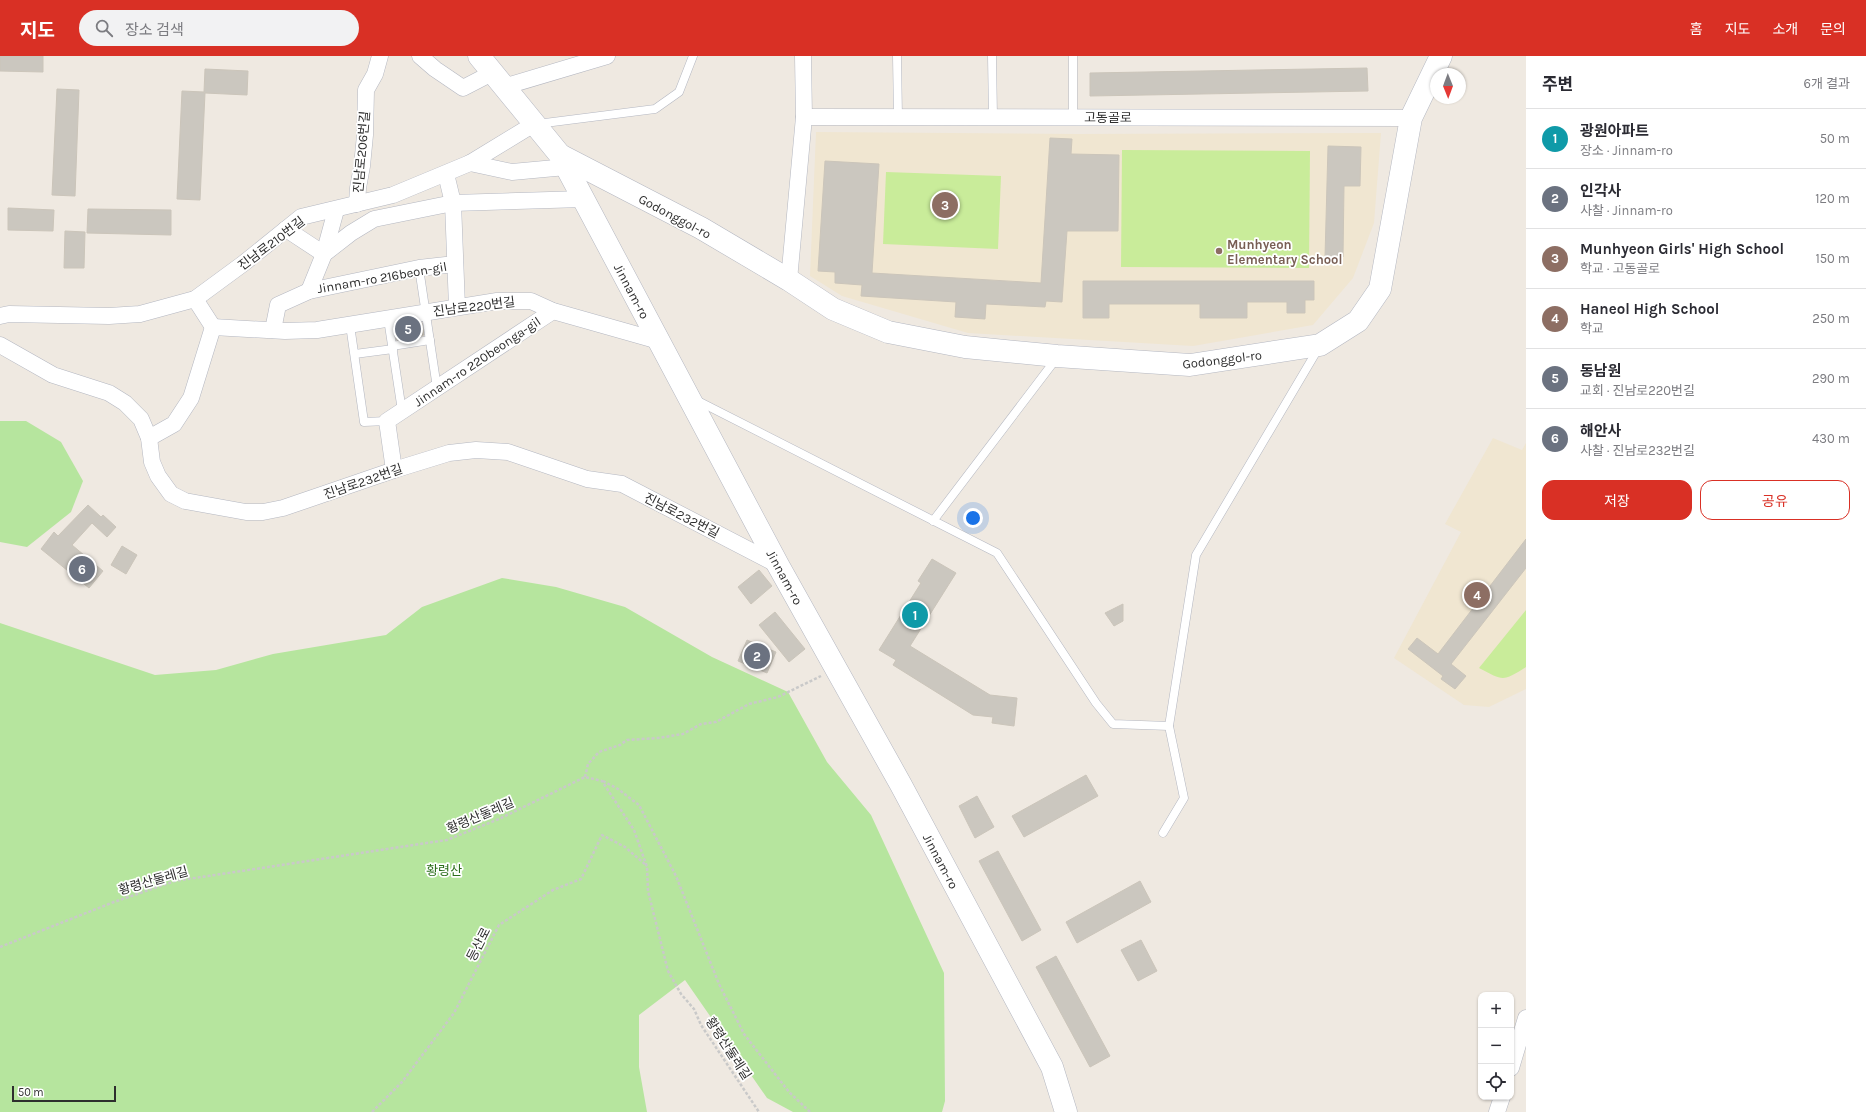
<!DOCTYPE html>
<html lang="ko">
<head>
<meta charset="utf-8">
<style>
	:root { --surface:#fff; --page:#f2f2f3; --text:#2b2b33; --muted:#7c7c81; --line:#e1e1e2; --accent:#d93025 }
	body { margin:0; font-family:Karla,"Noto Sans KR",sans-serif; background:var(--page); color:var(--text) }
	.controls { position:absolute; right:12px; bottom:12px; display:grid; overflow:hidden; border-radius:8px; box-shadow:0 1px 3px #0004 }
	.controls button { width:36px; height:36px; display:grid; place-items:center; padding:0; border:0; border-bottom:1px solid var(--line); background:var(--surface); color:var(--text); font:20px sans-serif }
	.compass { position:absolute; left:1430px; top:12px; width:36px; height:36px; border-radius:50%; background:var(--surface); box-shadow:0 1px 3px #0004; rotate:179deg }
	.scale { position:absolute; left:12px; bottom:10px; width:104px; box-sizing:border-box; padding-left:4px; border:2px solid #2e2e2e; border-top:0; font-size:11px; line-height:14px; white-space:nowrap; color:#2e2e2e; -webkit-text-stroke:3px #fff; paint-order:stroke }
	.you { position:absolute; left:973px; top:462px; width:14px; height:14px; margin:-10px; border:3px solid #fff; border-radius:50%; background:#1a73e8; box-shadow:0 0 0 6px #1a73e833 }
	.badge { display:grid; place-items:center; width:26px; height:26px; border-radius:50%; background:var(--accent); color:#fff; font-size:13px; font-weight:700 }
	.pin { position:absolute; translate:-50% -50%; border:2px solid #fff; box-shadow:0 1px 4px #0006 }
	.list { margin:0; padding:0; list-style:none }
	h2 { display:flex; justify-content:space-between; align-items:center; height:52px; margin:0; padding:0 16px; font-size:17px }
	h2 small { font-size:13px; font-weight:400; color:var(--muted) }
	.list li { display:grid; grid-template-columns:26px 1fr auto; gap:12px; align-items:center; box-sizing:border-box; height:60px; padding:0 16px; border-top:1px solid var(--line) }
	.list b { display:block; font-size:15px; white-space:nowrap }
	.list p { margin:0; font-size:13px; white-space:nowrap; color:var(--muted) }
	.list em { font-size:13px; font-style:normal; color:var(--muted) }
	.actions { display:flex; gap:8px; padding:12px 16px }
	.actions a { flex:1; padding:9px 0; border:1px solid var(--accent); border-radius:12px; text-align:center; font-size:14px; color:var(--accent) }
	.actions .main { background:var(--accent); color:#fff }
	.icon { flex:none; width:22px; height:22px; fill:none; stroke:currentColor; stroke-width:2; stroke-linecap:round; stroke-linejoin:round }
	.map { position:relative; flex:none; width:1526px; height:1056px; overflow:hidden }
	header { display:flex; align-items:center; gap:24px; box-sizing:border-box; height:56px; padding:0 20px; background:var(--accent); color:#fff }
	header strong { font-size:19px }
	nav { display:flex; gap:22px; margin-inline-start:auto; font-size:14px }
	.search { width:280px; height:36px; background:var(--page); display:flex; align-items:center; gap:10px; box-sizing:border-box; padding:0 14px; border-radius:22px; color:var(--muted); font-size:15px }
	main { display:flex }
	aside { flex:1; background:var(--surface) }
	.map>svg:first-child { display:block }
</style>
</head>
<body>
<header>
<strong>지도</strong>
<div class="search"><svg class="icon" aria-label="search" viewBox="0 0 24 24"><circle cx="10" cy="10" r="6"/><path d="M15 15l6 6"/></svg>장소 검색</div>
<nav><a>홈</a><a>지도</a><a>소개</a><a>문의</a></nav>
</header>
<main>
<div class="map">
<svg width="1526" height="1056" viewBox="0 0 1526 1056">
	<rect width="100%" height="100%" fill="#efe9e1"/>
	<g fill="#f0e6d1">
		<path d="M816,76L1077,78L1381,77L1374,167L1353,222L1313,269L1193,290L968,277L842,240L810,220Z"/>
		<path d="M1493,382L1522,394L1526,387V633L1489,651L1464,649L1394,602L1461,476L1445,468Z"/>
	</g>
	<g fill="#b6e59e">
		<path d="M0,365H26L61,386L83,425L71,456L27,491L0,486Z"/>
		<path d="M502,522L556,531L625,551L712,601L788,636L827,706L871,759L944,917L945,1045L942,1056H793L767,1042L685,924L639,959V1011L647,1056H0V567L155,619L216,614L273,598L386,579L422,551Z"/>
	</g>
	<g fill="#c9ec9a">
		<path d="M1122,94L1310,95L1309,212L1121,211Z"/>
		<path d="M886,116L1001,120L998,193L883,188Z"/>
		<path d="M1526,554V611C1502,626 1504,625 1479,612Z"/>
	</g>
	<g fill="#cbc7bf" stroke="#cbc5ba">
		<path d="M0,0H43V16L0,15Z"/>
		<path d="M1367,12L1368,35L1090,40V17Z"/>
		<path d="M205,13L248,15L247,39L205,37L200,144L177,143L182,35L204,36Z"/>
		<path d="M57,33L79,34L75,140L52,139Z"/>
		<path d="M1050,82L1072,83L1071,98L1119,99L1118,175H1067L1062,246L1046,245L1045,251L986,248L985,263L955,261L956,246L861,240L862,229L835,227V216L818,215L825,105L879,108L872,217L1041,227Z"/>
		<path d="M1328,90L1361,91L1360,130H1344L1343,201H1325Z"/>
		<path d="M8,152L54,154L53,175L8,174Z"/>
		<path d="M88,153L171,154V179L87,177Z"/>
		<path d="M65,175L85,176L84,212H64Z"/>
		<path d="M1083,225H1314V244H1305V257H1287V246H1247V262H1200V248H1109V262H1083Z"/>
		<path d="M422,267L424,279L397,284L395,271Z"/>
		<path d="M88,449L101,461L103,459L116,471L107,481L92,467L72,489L103,515L89,532L41,493L54,476L58,480Z"/>
		<path d="M1526,483V512L1451,608L1466,620L1455,633L1441,623L1443,620L1408,593L1417,582L1438,598Z"/>
		<path d="M122,490L137,499L126,518L111,509Z"/>
		<path d="M932,503L956,517L910,590L990,639L1017,642L1014,670L992,667L993,661L973,659L893,609L896,604L879,594L921,527L918,525Z"/>
		<path d="M759,514L772,530L751,548L738,531Z"/>
		<path d="M1123,548V565L1114,570L1105,557Z"/>
		<path d="M775,556L805,593L789,606L759,569Z"/>
		<path d="M747,584L776,596L767,617L738,605Z"/>
		<path d="M1086,719L1098,740L1024,781L1012,760Z"/>
		<path d="M977,740L994,771L975,782L959,750Z"/>
		<path d="M998,795L1041,874L1022,885L979,805Z"/>
		<path d="M1140,825L1151,846L1077,887L1066,866Z"/>
		<path d="M1141,884L1157,915L1138,925L1121,894Z"/>
		<path d="M1056,900L1110,1000L1090,1011L1036,911Z"/>
	</g>
	<g fill="none" stroke-linecap="round" stroke-linejoin="round">
		<defs>
			<g id="lane">
				<path d="M897,0L898,61"/>
				<path d="M992,0L993,61"/>
				<path d="M1073,0V61"/>
				<path d="M537,68L655,53L679,36L693,0"/>
				<path d="M419,212L437,332"/>
				<path d="M388,263L402,355"/>
				<path d="M350,269L364,366L387,365"/>
				<path d="M392,290L430,284"/>
				<path d="M355,298L393,293"/>
				<path d="M696,344L997,497L1096,647L1113,668L1169,670"/>
				<path d="M933,465L1056,303"/>
				<path d="M1163,777L1184,742L1169,670L1196,499L1318,293"/>
			</g>
			<g id="street">
				<path d="M420,0L435,13L463,32L492,17"/>
				<path d="M503,31L607,0"/>
				<path d="M804,61L1411,62"/>
				<path d="M470,107L512,116L566,111"/>
				<path d="M446,118L453,147L457,251"/>
				<path d="M357,148L358,132L362,110L365,79L366,34L375,18L380,0"/>
				<path d="M286,173L324,198"/>
				<path d="M324,198L351,177L374,163L453,147L583,143"/>
				<path d="M789,224L804,61L803,0"/>
				<path d="M309,235L324,198L336,154"/>
				<path d="M195,243L213,271"/>
				<path d="M0,260L9,258L109,260L140,258L195,243L244,207L301,161L393,139L470,107L534,68"/>
				<path d="M213,271L285,275L317,274L497,245H531L553,255L659,285"/>
				<path d="M273,274L278,249L309,235L419,212L455,208"/>
				<path d="M0,289L53,319L109,337L125,347L141,363L149,382L152,406L158,420L171,438L185,445L246,456H263L283,452L394,414L449,397L476,394L508,396L587,423L622,428L778,509"/>
				<path d="M149,382L174,368L191,342L213,271"/>
				<path d="M394,414L387,365L553,255"/>
				<path d="M1511,1012L1526,962"/>
				<path d="M1497,1056L1502,1041"/>
			</g>
			<g id="secondary">
				<path d="M479,0L560,99L778,509L901,729L1052,1011L1066,1056"/>
				<path d="M560,99L701,172L789,224L833,253L888,276L965,291L1057,300L1190,309L1320,289L1358,265L1380,233L1411,62L1441,0"/>
			</g>
		</defs>
		<use href="#lane" stroke="#b4b7c1" stroke-width="9"/>
		<use href="#street" stroke="#b4b7c1" stroke-width="17"/>
		<use href="#secondary" stroke="#b4b7c1" stroke-width="23"/>
		<g stroke="#c9c9c9" stroke-width="2.5" stroke-dasharray="3 2" stroke-linecap="butt">
			<path d="M585,721L588,708L599,696L620,689L627,684L658,682L683,678L701,668L716,666L749,648L778,641L821,620"/>
			<path d="M603,725L618,733L639,749L676,820L719,928L744,978L789,1036L810,1056"/>
			<path d="M0,891L114,846L175,825L447,784L499,763L585,721L602,725L634,774L647,811L648,835L668,915L681,938L694,953L701,969L759,1056"/>
			<path d="M372,1056L402,1026L454,957L499,869L553,834L581,823L602,779L625,791L647,810"/>
		</g>
		<use href="#lane" stroke="#fff" stroke-width="8"/>
		<use href="#street" stroke="#fff" stroke-width="16"/>
		<use href="#secondary" stroke="#fff" stroke-width="22"/>
	</g>
	<circle fill="#8d6e63" stroke="#fff" stroke-width="1.5" cx="1219" cy="195" r="4"/>
	<g text-anchor="middle" stroke-width="3.5" stroke-linejoin="round" paint-order="stroke">
		<g font-size="13" fill="#2e2e2e" stroke="#fff">
			<text x="1108" y="66">고동골로</text>
			<text transform="translate(361 96) rotate(-85)" y="5">진남로206번길</text>
			<text transform="translate(675 160) rotate(28)" y="5">Godonggol-ro</text>
			<text transform="translate(271 187) rotate(-37)" y="5">진남로210번길</text>
			<text transform="translate(382 221) rotate(-10)" y="5">Jinnam-ro 216beon-gil</text>
			<text transform="translate(632 235) rotate(62)" y="5">Jinnam-ro</text>
			<text transform="translate(474 250) rotate(-7)" y="5">진남로220번길</text>
			<text transform="translate(1222 303) rotate(-7)" y="5">Godonggol-ro</text>
			<text transform="translate(477 305) rotate(-34)" y="5">Jinnam-ro 220beonga-gil</text>
			<text transform="translate(363 425) rotate(-19)" y="5">진남로232번길</text>
			<text transform="translate(682 459) rotate(27)" y="5">진남로232번길</text>
			<text transform="translate(785 521) rotate(61)" y="5">Jinnam-ro</text>
			<text transform="translate(480 759) rotate(-23)" y="5">황령산둘레길</text>
			<text transform="translate(941 805) rotate(62)" y="5">Jinnam-ro</text>
			<text transform="translate(153 824) rotate(-16)" y="5">황령산둘레길</text>
			<text transform="translate(478 888) rotate(-63)" y="5">등산로</text>
			<text transform="translate(729 992) rotate(57)" y="5">황령산둘레길</text>
		</g>
		<g font-size="13" font-weight="bold" fill="#785e54" stroke="#fff" text-anchor="start">
			<text x="1227" y="193">Munhyeon<tspan x="1227" dy="15">Elementary School</tspan></text>
		</g>
		<g font-size="13" fill="#2c6e1b" stroke="#fff">
			<text x="444" y="819">황령산</text>
		</g>
	</g>
</svg>
<div class="controls">
<button>+</button>
<button>−</button>
<button><svg class="icon" aria-label="locate" viewBox="0 0 24 24"><circle cx="12" cy="12" r="6"/><path d="M12 2v4M12 18v4M2 12h4M18 12h4"/></svg></button>
</div>
<svg class="compass" viewBox="-18 -18 36 36"><path d="M0-13l5 13h-10z" fill="#e53935"/><path d="M0 13l5-13h-10z" fill="#7c7c81"/></svg>
<div class="scale">50 m</div>
<div class="you"></div>
<div class="pin badge" style="left:915px;top:559px;background:#0f9aa8">1</div>
<div class="pin badge" style="left:757px;top:600px;background:#6b7280">2</div>
<div class="pin badge" style="left:945px;top:149px;background:#8d6e63">3</div>
<div class="pin badge" style="left:1477px;top:539px;background:#8d6e63">4</div>
<div class="pin badge" style="left:408px;top:273px;background:#6b7280">5</div>
<div class="pin badge" style="left:82px;top:513px;background:#6b7280">6</div>
</div>
<aside>
<h2>주변<small>6개 결과</small></h2>
<ul class="list">
<li><span class="badge" style="background:#0f9aa8">1</span><div><b>광원아파트</b><p>장소 · Jinnam-ro</p></div><em>50 m</em></li>
<li><span class="badge" style="background:#6b7280">2</span><div><b>인각사</b><p>사찰 · Jinnam-ro</p></div><em>120 m</em></li>
<li><span class="badge" style="background:#8d6e63">3</span><div><b>Munhyeon Girls' High School</b><p>학교 · 고동골로</p></div><em>150 m</em></li>
<li><span class="badge" style="background:#8d6e63">4</span><div><b>Haneol High School</b><p>학교</p></div><em>250 m</em></li>
<li><span class="badge" style="background:#6b7280">5</span><div><b>동남원</b><p>교회 · 진남로220번길</p></div><em>290 m</em></li>
<li><span class="badge" style="background:#6b7280">6</span><div><b>해안사</b><p>사찰 · 진남로232번길</p></div><em>430 m</em></li>
</ul>
<div class="actions"><a class="main">저장</a><a>공유</a></div>
</aside>
</main>
</body>
</html>
